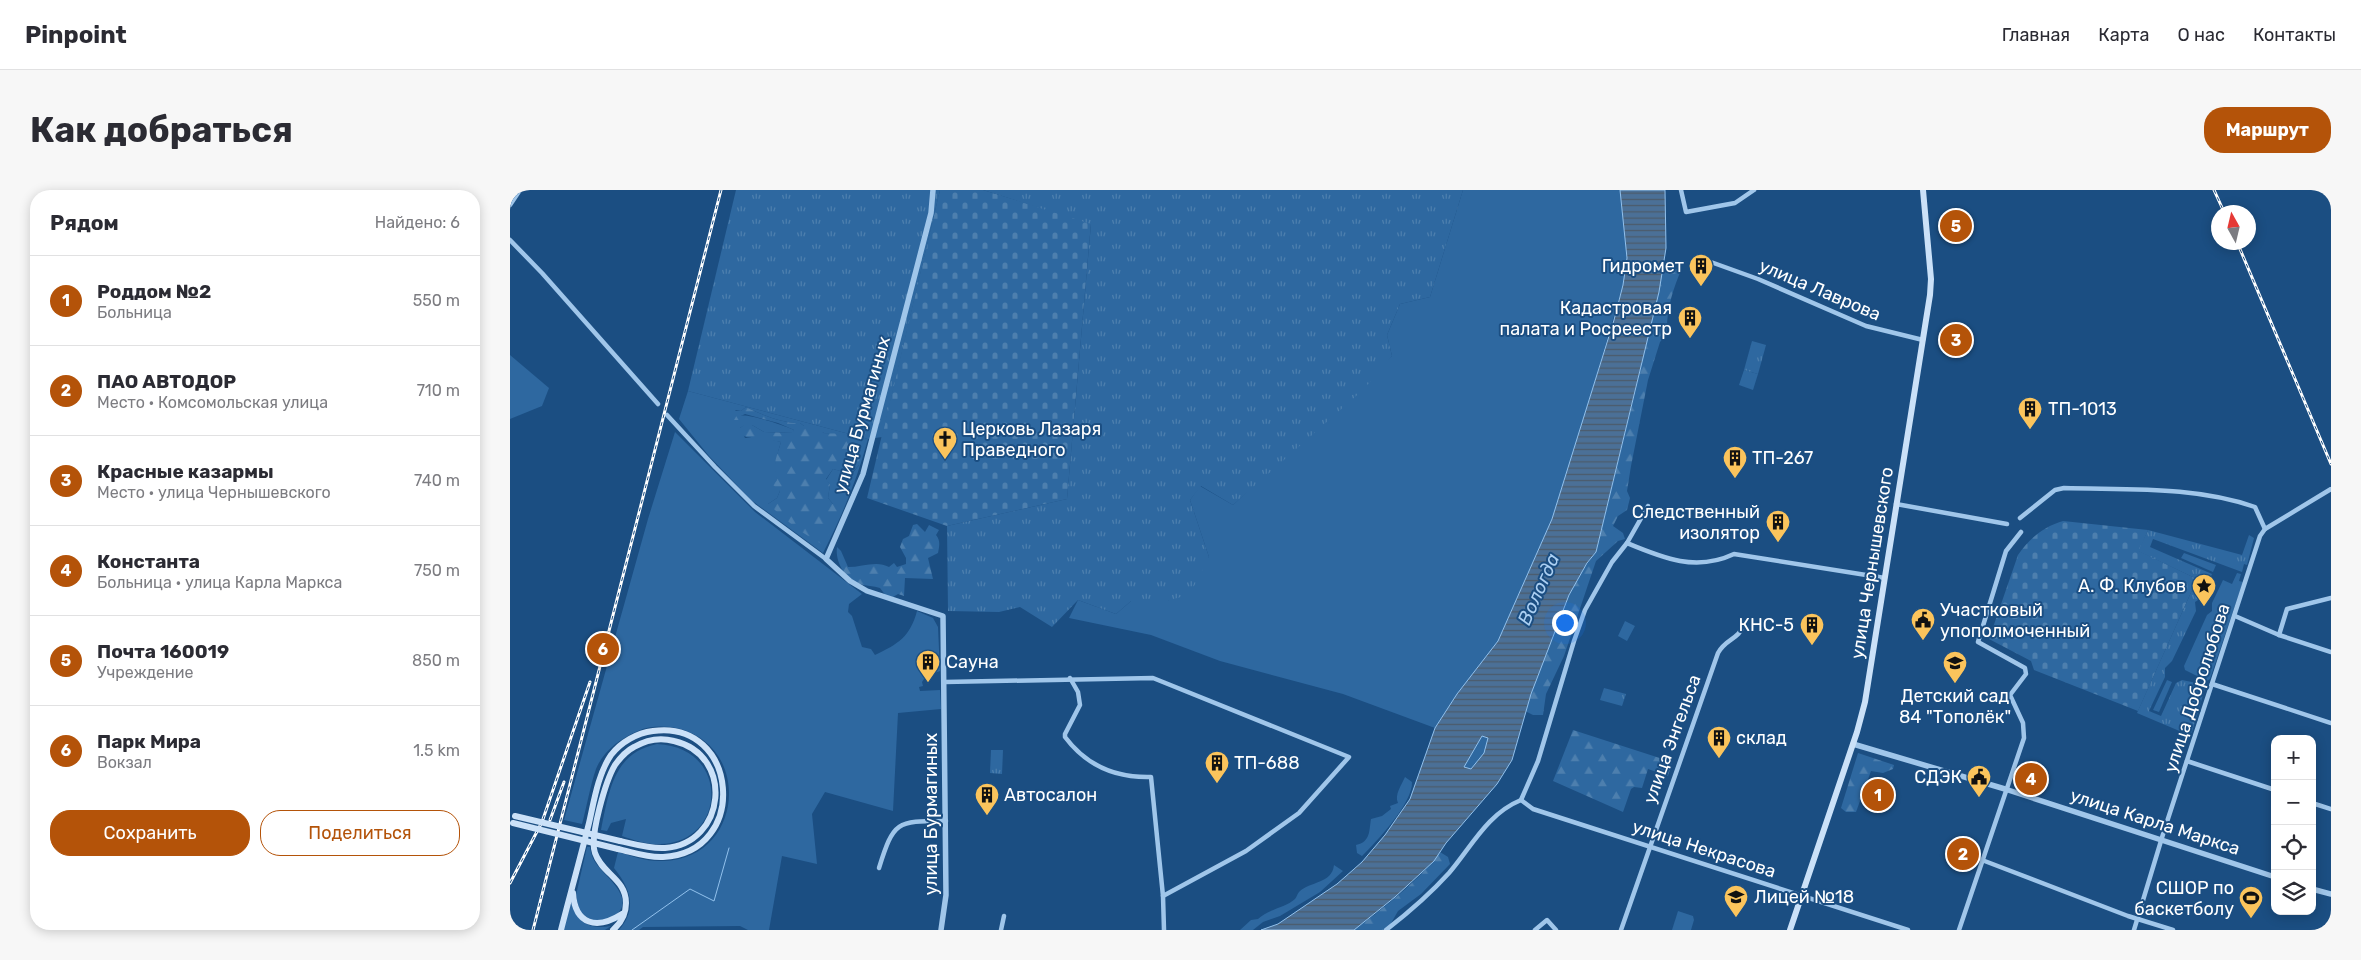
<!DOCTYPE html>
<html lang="ru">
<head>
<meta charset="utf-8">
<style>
	:root { --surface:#fff; --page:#f7f7f7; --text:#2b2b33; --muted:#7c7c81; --line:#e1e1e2; --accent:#b45309 }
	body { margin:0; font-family:Rubik,sans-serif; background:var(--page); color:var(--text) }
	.controls { position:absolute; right:15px; bottom:15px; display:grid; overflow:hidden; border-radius:10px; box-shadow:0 2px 12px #0003 }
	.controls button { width:45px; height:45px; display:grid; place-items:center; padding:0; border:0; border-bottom:1px solid var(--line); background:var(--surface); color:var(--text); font:25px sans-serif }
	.compass { position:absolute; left:1701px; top:15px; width:45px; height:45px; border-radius:50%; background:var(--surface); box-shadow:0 2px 12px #0003; rotate:352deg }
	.you { position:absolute; left:1054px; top:432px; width:18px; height:18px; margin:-12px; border:4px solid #fff; border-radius:50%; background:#1a73e8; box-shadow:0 0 0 8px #1a73e833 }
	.badge { display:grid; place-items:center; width:32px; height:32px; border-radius:50%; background:var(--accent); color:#fff; font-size:16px; font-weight:700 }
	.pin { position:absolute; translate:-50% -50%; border:2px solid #fff; box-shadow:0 1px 5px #0006 }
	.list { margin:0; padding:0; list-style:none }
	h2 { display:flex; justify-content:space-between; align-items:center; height:65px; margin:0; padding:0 20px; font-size:21px }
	h2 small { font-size:16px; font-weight:400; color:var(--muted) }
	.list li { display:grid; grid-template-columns:32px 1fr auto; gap:15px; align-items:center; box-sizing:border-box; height:90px; padding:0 20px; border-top:1px solid var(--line) }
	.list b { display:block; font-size:19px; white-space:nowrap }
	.list p { margin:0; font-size:16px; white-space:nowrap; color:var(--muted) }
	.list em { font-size:16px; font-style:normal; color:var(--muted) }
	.actions { display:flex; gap:10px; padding:15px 20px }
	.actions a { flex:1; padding:11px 0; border:1px solid var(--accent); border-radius:20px; text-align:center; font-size:18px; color:var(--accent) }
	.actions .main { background:var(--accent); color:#fff }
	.icon { flex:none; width:28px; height:28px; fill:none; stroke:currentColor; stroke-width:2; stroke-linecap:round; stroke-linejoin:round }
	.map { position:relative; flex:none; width:1821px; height:740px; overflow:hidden; border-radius:20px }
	header { display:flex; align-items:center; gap:30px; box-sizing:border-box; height:70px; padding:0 25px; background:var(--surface); border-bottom:1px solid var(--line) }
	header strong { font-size:24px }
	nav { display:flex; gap:28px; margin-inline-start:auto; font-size:18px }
	.intro { display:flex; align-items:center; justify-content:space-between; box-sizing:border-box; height:120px; padding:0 30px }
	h1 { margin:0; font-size:35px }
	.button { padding:12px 22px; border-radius:20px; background:var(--accent); color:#fff; font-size:18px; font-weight:700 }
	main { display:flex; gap:30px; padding:0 30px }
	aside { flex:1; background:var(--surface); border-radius:20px; box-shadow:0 2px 12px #0003 }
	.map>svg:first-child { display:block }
</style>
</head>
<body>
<header>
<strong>Pinpoint</strong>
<nav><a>Главная</a><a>Карта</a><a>О нас</a><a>Контакты</a></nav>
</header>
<div class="intro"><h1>Как добраться</h1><a class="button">Маршрут</a></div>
<main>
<aside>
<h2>Рядом<small>Найдено: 6</small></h2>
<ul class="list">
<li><span class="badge">1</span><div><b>Роддом №2</b><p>Больница</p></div><em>550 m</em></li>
<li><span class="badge">2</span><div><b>ПАО АВТОДОР</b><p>Место · Комсомольская улица</p></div><em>710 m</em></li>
<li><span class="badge">3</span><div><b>Красные казармы</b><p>Место · улица Чернышевского</p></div><em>740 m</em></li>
<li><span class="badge">4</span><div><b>Константа</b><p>Больница · улица Карла Маркса</p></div><em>750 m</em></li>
<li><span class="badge">5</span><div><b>Почта 160019</b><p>Учреждение</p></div><em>850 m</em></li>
<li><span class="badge">6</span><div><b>Парк Мира</b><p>Вокзал</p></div><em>1.5 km</em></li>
</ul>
<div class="actions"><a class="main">Сохранить</a><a>Поделиться</a></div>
</aside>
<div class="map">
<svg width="1821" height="740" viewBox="0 0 1821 740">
	<defs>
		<pattern id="forest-firs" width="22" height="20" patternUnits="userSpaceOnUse" patternTransform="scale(1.25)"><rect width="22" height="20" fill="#2e68a0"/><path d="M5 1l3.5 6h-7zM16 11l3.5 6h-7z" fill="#4d7fae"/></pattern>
		<pattern id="cemetery-stones" width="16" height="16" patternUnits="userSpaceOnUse" patternTransform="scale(1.25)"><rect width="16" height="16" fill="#2e68a0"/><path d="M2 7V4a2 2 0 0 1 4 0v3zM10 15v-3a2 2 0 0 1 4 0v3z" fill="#4d7fae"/></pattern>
		<pattern id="park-tufts" width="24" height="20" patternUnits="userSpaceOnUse" patternTransform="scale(1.25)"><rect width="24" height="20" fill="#2e68a0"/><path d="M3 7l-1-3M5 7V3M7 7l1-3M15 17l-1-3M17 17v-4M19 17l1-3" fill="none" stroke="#4d7fae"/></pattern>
		<pattern id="water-rules" width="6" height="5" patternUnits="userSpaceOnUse" patternTransform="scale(1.25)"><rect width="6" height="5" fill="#4b7097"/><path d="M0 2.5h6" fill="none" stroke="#4c5a6a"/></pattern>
	</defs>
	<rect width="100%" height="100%" fill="#1b4e82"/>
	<g fill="#2e68a0" fill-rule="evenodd">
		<path d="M953,0H1110L1117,68L1113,95L1062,270L1042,329L988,451L947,504L925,538L833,504L710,471L641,445L559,428L568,410L606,424L621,411H658L699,367L680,310L690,296L723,315L882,166L877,145L890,114L920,107Z"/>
		<path d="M0,165L39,198L32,216L0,229Z"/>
		<path d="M1234,180L1248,184L1243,200L1229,195Z"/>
		<path d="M178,201L358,249C347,290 332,326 313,363L241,310L199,266L169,229ZM236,217C250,224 275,234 290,233C300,242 320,245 334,244L349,275L342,284L323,279L316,290L320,294L318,308L323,314H258L267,308L270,301C264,277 264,275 271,252L255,248H235L230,238L235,235H242L254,242L283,243L284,240C276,236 237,223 231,226L225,220L231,221Z"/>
		<path d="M165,242L245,322L352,404L339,414L338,422L342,426L352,457L361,459L365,465C388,454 400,447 407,421L423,428L428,437L430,481L416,486L412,492L413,496L409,497L410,501L430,500L431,519L388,523L383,621L315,602L302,624L307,674L272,666L259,740H238L230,736L133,737L129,740H109C128,718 120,698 104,678L108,662C122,666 137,672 153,671C235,670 244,550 161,537C150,536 138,536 128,541C111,548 93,561 86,579C80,596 77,616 72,634L54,630L138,329Z"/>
		<path d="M1674,363L1706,375L1703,382L1671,368Z"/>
		<path d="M1727,383L1731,384L1729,391L1733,392L1700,489L1697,491L1675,480L1674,476L1697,425L1702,421V413L1713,390L1722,394Z"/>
		<path d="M1115,431L1125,436L1117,451L1108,446Z"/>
		<path d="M1657,490L1662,492L1649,522L1643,520Z"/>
		<path d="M972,546L979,548L974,563L961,579L953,577Z"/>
		<path d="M147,554C221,557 217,653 150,654C137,655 124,650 112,646L116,629L101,633L97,641L91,640C99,602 103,563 147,554Z"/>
		<path d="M895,587L902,592C903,613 867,651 852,666L847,663L846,655C861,652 859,640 861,629L872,626L881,619L880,616L888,613C884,605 892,594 895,587Z"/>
		<path d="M77,657H80C81,663 82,667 85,672C93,685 127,708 106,725C102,729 94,732 88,734L69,722L66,705Z"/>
		<path d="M824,675L833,681L810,702L770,726L753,732L743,740H730L741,730L748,729C758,719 775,718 785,709C787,707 787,704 789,702C800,691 822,694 824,675Z"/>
		<path d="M62,709C64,732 79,740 101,736L95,740H53Z"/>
		<path d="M1168,721L1183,726L1184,730L1181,740H1162Z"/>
	</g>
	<g fill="url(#forest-firs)">
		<path d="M1172,78C1163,99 1156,120 1157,144L1150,152L1138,190L1121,276L1117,301L1120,308L1117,320L1108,326L1103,336L1113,343L1115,349L1108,351L1086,371L1054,466L1036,504L1033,525H1023L1015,521C1031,473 1054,401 1086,362L1126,199L1152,81Z"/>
		<path d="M236,217C250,224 275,234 290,233L294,236L301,235L311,238L313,243L334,244L351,249L349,275L341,284L323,279L316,289L320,294L318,308L323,314L329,311L334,315L313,355L287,339L258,314L267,308L270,301L263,295L267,290C262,274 267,266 271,252C259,249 238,250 230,244V238L234,235H242L254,242L282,243L284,240L268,233L235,224L231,226L229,230H224L221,221H231Z"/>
		<path d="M407,334L415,342L419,335L429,340L426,345C431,351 429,357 428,363L418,368L423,389L395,388L394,406L388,404L383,407L376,406L370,398C364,396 356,396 350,394C335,389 325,372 327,357L331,361L338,377C352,377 367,370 379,377L384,373L387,377L396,374V368L390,357L393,349L399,346L403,335Z"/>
		<path d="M1063,540L1162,572L1158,586L1138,579L1132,598L1124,597L1121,599L1113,622L1043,591Z"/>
		<path d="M1348,563L1384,575L1383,579L1373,583L1361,581L1346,622H1336L1331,618Z"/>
		<path d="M930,662L938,667L940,674L911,704L888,721L880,735L873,740H844C871,720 911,689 930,662Z"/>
	</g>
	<g fill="url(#cemetery-stones)">
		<path d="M430,0H473L581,33L557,309L437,336L357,308Z"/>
		<path d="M1553,331L1638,340L1629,361L1687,389L1628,521L1524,480L1521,471L1479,449L1508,365C1520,348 1533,337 1553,331Z"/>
	</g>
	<g fill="url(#park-tufts)">
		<path d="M226,0H430L372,247L358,249L178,201Z"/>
		<path d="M473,0H953L920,107L890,114L877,145L882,166L854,199L723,315L691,296L680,310L699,367L680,404L658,411H621L606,424L568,410L542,437L510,417L489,422L438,421L437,336L557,309L581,34Z"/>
		<path d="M1242,151L1256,155L1248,184L1234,180Z"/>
		<path d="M1638,340L1732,365L1739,345L1744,348L1737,375L1734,374L1732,382L1643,349L1640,357L1702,384L1691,408L1685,412L1686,421L1662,471L1655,478V487L1639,521L1651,526L1666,493L1672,490L1696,495L1682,542L1679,545L1627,523L1687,389L1628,361Z"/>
		<path d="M1094,498L1116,504L1112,516L1090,510Z"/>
		<path d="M481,560H493L492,584L480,583Z"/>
	</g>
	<path fill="url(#water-rules)" stroke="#92c1ec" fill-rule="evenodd" d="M1110,0H1155L1156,58L1149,102L1086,362L1077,373L1059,405L1021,504L1002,570L987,594L936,653L924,671L885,707L844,740H751L768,734L827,694L852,672L875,645L900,609L925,538L947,504L988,451L1042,329L1104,130L1113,95L1117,68ZM972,546L978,548L974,563L961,579L954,577Z"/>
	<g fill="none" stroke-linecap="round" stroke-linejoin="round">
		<path stroke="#92c1ec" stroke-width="1" d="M122,740L180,699L204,711L219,658"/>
		<g stroke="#a0c6ea" stroke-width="4.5">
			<path d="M1171,0L1176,22L1225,13L1244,0"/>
			<path d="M0,15L10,0"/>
			<path d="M0,50L32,83L148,214"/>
			<path d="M1198,71L1248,89L1356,136L1413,150"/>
			<path d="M157,225L205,277L244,316L316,369"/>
			<path d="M1386,314L1497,334"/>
			<path d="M1510,328L1545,300L1554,298C1618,300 1685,296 1745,317L1755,339"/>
			<path d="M1117,353C1153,368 1186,382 1224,364L1375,388"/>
			<path d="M1725,426L1769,445L1821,462"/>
			<path d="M1769,445L1777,419L1821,408"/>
			<path d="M560,488L568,502L570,515L555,544V547C576,575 606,588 641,587L653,706L654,740"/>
			<path d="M435,492L643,488L839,567L789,623L736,661L653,706"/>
			<path d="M1702,494L1821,533"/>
			<path d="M1677,571L1765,600"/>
			<path d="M1011,610L1023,619L1398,740"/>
			<path d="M1802,613L1821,619"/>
			<path d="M1472,670L1618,726L1663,740"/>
			<path d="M369,678C384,630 387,631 436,631"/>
			<path d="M491,740L494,726"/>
			<path d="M876,740C898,723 920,704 939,683C962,656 977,624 1011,610L1028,571L1064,451L1075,420L1102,372L1117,353L1138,316"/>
			<path d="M1025,740L1037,730L1046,740"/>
			<path d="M1111,740L1208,463C1216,448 1229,450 1234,434"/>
			<path d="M1449,740L1514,548L1513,533L1500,505L1516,484L1515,478L1468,452L1496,361L1511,342"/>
			<path d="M1624,740L1654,641L1750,346L1755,339L1821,299"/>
		</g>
		<g stroke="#a0c6ea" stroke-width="5.5">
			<path d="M423,0L421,23L353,284L316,369L340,391L357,401L433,426L436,705L431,740"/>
			<path d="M1343,554L1495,599L1765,687"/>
			<path d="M1802,699L1821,704"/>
		</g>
		<g stroke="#cbe1f8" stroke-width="6">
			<path d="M63,703C65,735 87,740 112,724"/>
			<path d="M51,740C60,705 70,669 79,633C84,611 88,584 101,565C111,552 127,543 143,541C229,529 240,663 153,667C138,668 122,662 108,659"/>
			<path d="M103,740C111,733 116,724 116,713C116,689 92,684 85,663C79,647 96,590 105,575C110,568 116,561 124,557C136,550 150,547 164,551C225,565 216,654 155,658C139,659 124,654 110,651"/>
			<path d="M1280,740L1347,542L1355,512L1420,105L1421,89L1413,0"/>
		</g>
		<defs>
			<g id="rail">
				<path d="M1704,0L1714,22"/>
				<path d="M1727,52L1821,274"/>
				<path d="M40,630L54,592"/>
				<path d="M0,693L32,632L80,492"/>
				<path d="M23,740L211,0"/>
			</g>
		</defs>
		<use href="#rail" stroke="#fff" stroke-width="3"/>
		<use href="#rail" stroke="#1b4e82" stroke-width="1" stroke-dasharray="4" stroke-linecap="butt"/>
		<g stroke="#cbe1f8" stroke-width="6">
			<path d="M5,626L110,651"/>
			<path d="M3,633L108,659"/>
		</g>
	</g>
	<defs>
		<symbol id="building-pin" viewBox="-11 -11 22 30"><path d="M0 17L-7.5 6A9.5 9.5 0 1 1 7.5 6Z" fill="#fbc45c" stroke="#1b4e82"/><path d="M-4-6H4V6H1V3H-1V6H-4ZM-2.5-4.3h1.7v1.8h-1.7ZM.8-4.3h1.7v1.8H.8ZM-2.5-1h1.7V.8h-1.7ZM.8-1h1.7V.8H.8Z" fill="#111"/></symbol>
		<symbol id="church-pin" viewBox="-11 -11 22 30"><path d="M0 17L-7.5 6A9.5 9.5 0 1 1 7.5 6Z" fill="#fbc45c" stroke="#1b4e82"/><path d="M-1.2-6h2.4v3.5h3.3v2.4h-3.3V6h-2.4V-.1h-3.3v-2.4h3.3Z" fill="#111"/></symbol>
		<symbol id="sight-pin" viewBox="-11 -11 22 30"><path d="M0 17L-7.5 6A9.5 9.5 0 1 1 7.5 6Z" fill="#fbc45c" stroke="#1b4e82"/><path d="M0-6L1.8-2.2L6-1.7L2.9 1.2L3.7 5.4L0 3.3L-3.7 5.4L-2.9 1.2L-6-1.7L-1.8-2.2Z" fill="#111"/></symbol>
		<symbol id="civic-pin" viewBox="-11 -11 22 30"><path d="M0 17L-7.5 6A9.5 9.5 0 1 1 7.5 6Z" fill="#fbc45c" stroke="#1b4e82"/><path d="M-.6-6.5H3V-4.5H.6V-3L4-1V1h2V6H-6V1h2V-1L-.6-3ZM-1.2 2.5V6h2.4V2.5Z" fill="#111"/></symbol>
		<symbol id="school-pin" viewBox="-11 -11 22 30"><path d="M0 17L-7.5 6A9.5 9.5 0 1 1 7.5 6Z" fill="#fbc45c" stroke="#1b4e82"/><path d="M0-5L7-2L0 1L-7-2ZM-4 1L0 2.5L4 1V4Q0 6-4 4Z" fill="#111"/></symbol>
		<symbol id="stadium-pin" viewBox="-11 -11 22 30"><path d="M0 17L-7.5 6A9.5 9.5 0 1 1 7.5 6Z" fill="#fbc45c" stroke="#1b4e82"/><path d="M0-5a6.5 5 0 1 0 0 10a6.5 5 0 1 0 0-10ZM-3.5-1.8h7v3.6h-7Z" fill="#111"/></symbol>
	</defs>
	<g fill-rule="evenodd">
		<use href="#building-pin" x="1177" y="62" width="28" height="38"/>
		<use href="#building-pin" x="1166" y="114" width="28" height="38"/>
		<use href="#building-pin" x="1506" y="205" width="28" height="38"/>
		<use href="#church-pin" x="421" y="235" width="28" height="38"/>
		<use href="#building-pin" x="1211" y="254" width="28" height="38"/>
		<use href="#building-pin" x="1254" y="318" width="28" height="38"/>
		<use href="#sight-pin" x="1680" y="382" width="28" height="38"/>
		<use href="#civic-pin" x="1399" y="416" width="28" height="38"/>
		<use href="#building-pin" x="1288" y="421" width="28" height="38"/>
		<use href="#building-pin" x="404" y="458" width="28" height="38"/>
		<use href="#school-pin" x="1431" y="459" width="28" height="38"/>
		<use href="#building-pin" x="1195" y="534" width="28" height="38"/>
		<use href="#building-pin" x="693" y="559" width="28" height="38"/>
		<use href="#civic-pin" x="1455" y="573" width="28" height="38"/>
		<use href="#building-pin" x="463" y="591" width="28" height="38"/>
		<use href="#school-pin" x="1212" y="693" width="28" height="38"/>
		<use href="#stadium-pin" x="1727" y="694" width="28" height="38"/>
	</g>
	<g text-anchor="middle" stroke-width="4" stroke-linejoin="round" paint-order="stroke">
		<g font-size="18" fill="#fff" stroke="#1b4e82" text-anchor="start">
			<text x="1174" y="82" text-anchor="end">Гидромет</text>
			<text x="1162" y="124" text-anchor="end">Кадастровая<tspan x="1162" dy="21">палата и Росреестр</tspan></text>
			<text x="1538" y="225">ТП-1013</text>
			<text x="452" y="245">Церковь Лазаря<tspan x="452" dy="21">Праведного</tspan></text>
			<text x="1242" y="274">ТП-267</text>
			<text x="1250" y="328" text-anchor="end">Следственный<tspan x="1250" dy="21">изолятор</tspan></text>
			<text x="1676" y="402" text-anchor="end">А. Ф. Клубов</text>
			<text x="1430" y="426">Участковый<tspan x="1430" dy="21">упополмоченный</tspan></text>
			<text x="1284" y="441" text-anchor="end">КНС-5</text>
			<text x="436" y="478">Сауна</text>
			<text x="1445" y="512" text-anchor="middle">Детский сад<tspan x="1445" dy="21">84 "Тополёк"</tspan></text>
			<text x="1226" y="554">склад</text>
			<text x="724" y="579">ТП-688</text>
			<text x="1452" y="593" text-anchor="end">СДЭК</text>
			<text x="494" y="611">Автосалон</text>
			<text x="1724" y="704" text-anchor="end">СШОР по<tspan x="1724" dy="21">баскетболу</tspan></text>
			<text x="1244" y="713">Лицей №18</text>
		</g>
		<g font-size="18" fill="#fff" stroke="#1b4e82">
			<text transform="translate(1310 100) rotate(23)" y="6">улица Лаврова</text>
			<text transform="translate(352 225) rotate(-74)" y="6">улица Бурмагиных</text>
			<text transform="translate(1362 373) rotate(-81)" y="6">улица Чернышевского</text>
			<text transform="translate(1687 498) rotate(-72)" y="6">улица Добролюбова</text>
			<text transform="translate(1162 549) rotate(-70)" y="6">улица Энгельса</text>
			<text transform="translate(421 624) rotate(-90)" y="6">улица Бурмагиных</text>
			<text transform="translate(1645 632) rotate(18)" y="6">улица Карла Маркса</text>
			<text transform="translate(1194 659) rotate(18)" y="6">улица Некрасова</text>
		</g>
		<g font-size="19" font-style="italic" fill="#abcff2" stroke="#1b4e82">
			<text transform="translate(1028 399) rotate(-66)" y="7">Вологда</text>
		</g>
	</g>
</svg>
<div class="controls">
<button>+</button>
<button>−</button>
<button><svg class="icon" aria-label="locate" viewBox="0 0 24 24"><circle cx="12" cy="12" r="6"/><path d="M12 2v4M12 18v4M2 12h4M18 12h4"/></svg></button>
<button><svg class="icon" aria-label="layers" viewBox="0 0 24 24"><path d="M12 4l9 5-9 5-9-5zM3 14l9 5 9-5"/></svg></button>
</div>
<svg class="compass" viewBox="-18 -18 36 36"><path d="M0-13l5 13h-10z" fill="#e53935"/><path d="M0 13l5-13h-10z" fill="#7c7c81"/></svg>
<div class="you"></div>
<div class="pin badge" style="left:1368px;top:605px">1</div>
<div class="pin badge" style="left:1453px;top:664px">2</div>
<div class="pin badge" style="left:1446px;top:150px">3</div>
<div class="pin badge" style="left:1521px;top:589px">4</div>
<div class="pin badge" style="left:1446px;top:36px">5</div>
<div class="pin badge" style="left:93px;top:459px">6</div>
</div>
</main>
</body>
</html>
